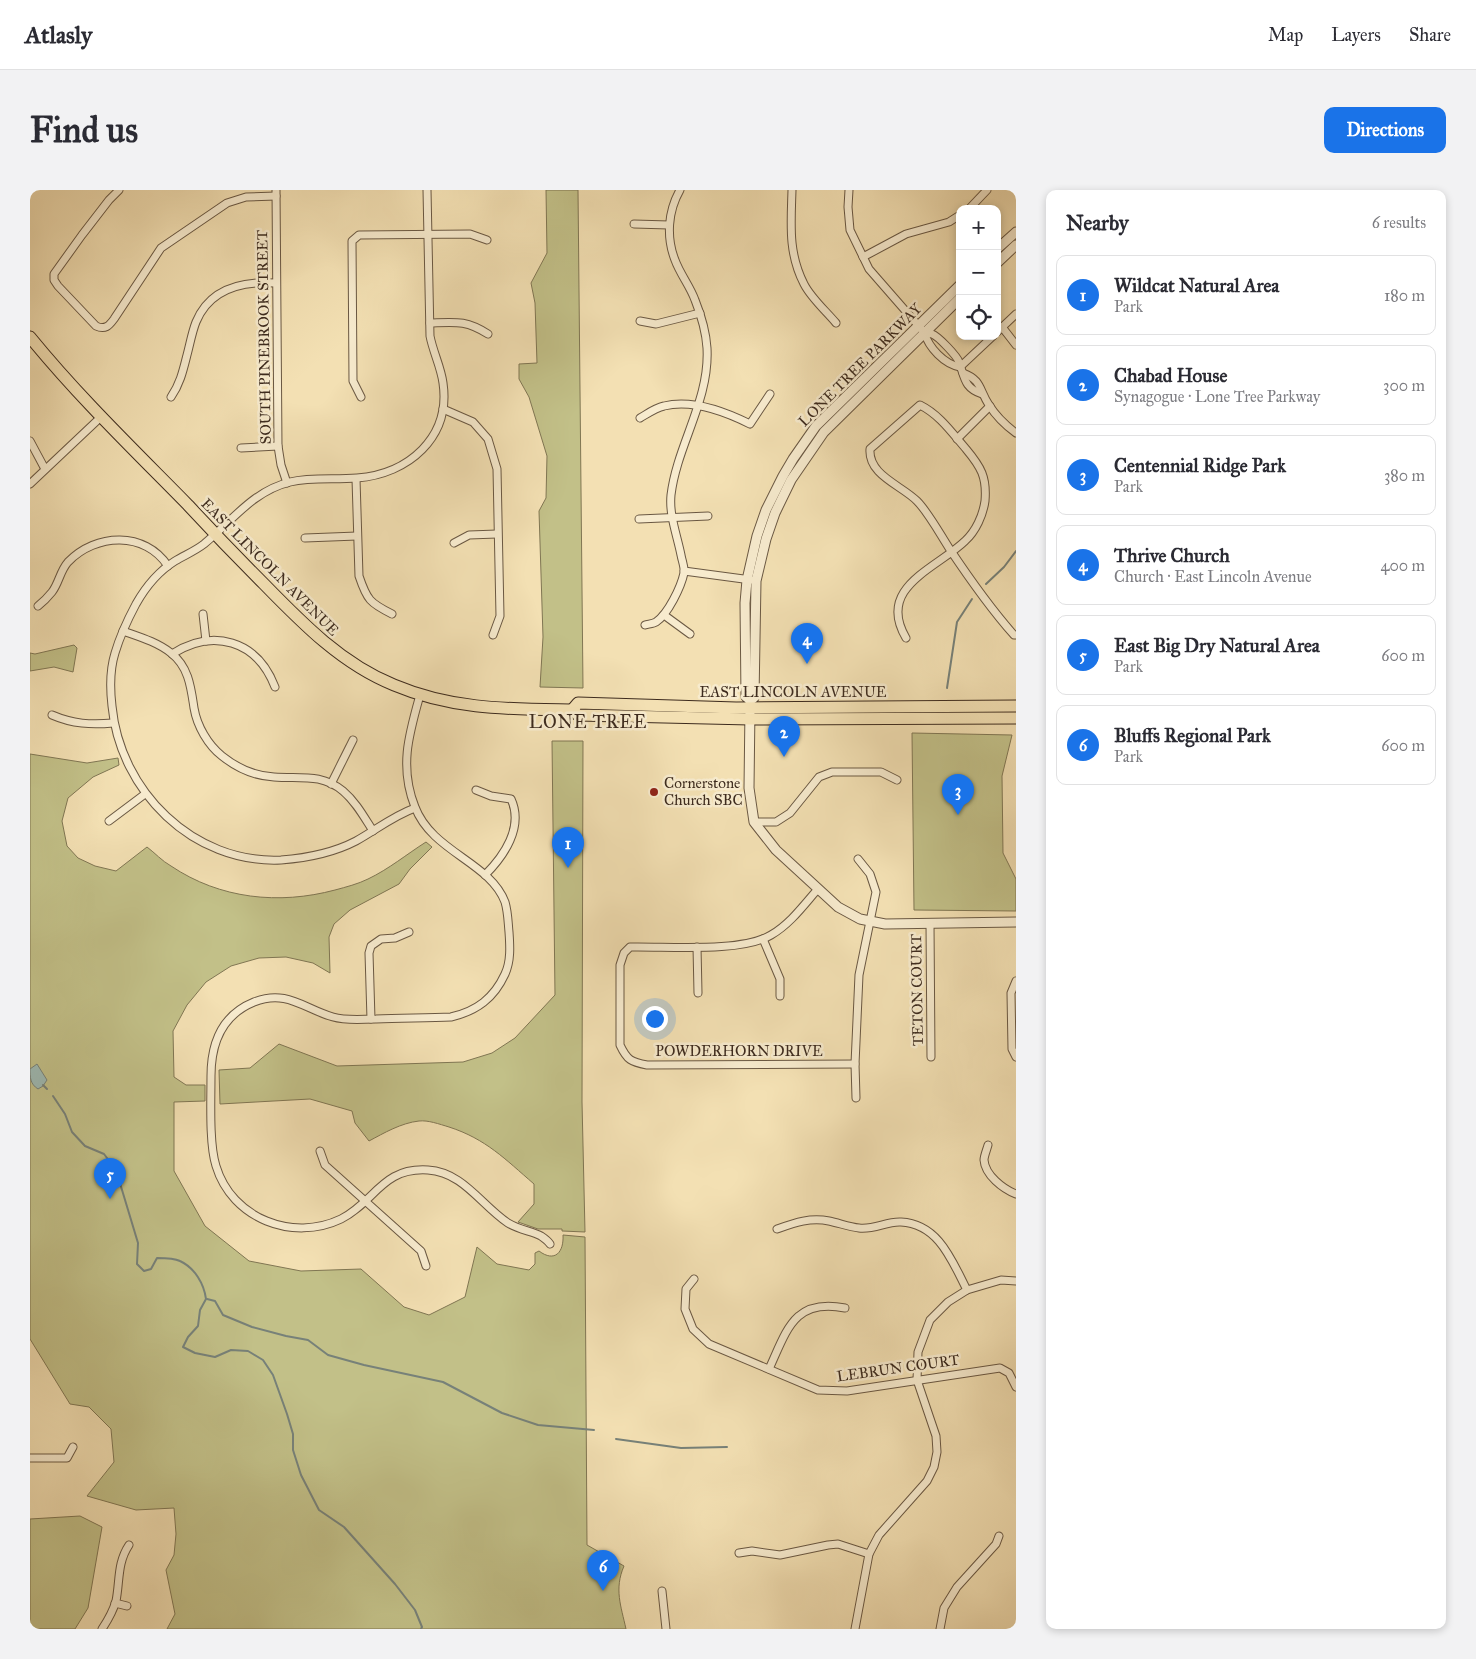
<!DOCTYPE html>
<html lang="en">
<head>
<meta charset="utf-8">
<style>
	:root { --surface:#fff; --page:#f2f2f3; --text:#2b2b33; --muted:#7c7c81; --line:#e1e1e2; --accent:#1a73e8 }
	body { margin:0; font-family:"IM FELL Great Primer",serif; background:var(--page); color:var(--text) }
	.controls { position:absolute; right:15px; top:15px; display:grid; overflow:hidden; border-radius:10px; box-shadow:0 2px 8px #0003 }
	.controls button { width:45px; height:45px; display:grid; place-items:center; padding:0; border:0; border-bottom:1px solid var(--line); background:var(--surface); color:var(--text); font:25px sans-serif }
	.you { position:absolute; left:624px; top:828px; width:18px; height:18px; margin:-12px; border:4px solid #fff; border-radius:50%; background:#1a73e8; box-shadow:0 0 0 8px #1a73e833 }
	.badge { display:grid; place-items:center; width:32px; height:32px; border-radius:50%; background:var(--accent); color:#fff; font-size:16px; font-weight:700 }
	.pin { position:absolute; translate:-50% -41px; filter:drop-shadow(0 1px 2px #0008) }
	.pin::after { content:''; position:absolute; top:26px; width:18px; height:15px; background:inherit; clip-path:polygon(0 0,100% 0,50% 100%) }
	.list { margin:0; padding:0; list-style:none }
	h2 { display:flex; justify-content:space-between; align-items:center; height:65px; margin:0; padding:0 20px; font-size:21px }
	h2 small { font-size:16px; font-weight:400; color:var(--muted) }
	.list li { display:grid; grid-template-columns:32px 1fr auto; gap:15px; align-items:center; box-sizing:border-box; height:80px; margin:0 10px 10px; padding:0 10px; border:1px solid var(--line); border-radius:10px }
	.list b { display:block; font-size:19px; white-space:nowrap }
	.list p { margin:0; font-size:16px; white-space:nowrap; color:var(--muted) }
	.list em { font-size:16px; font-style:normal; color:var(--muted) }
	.icon { flex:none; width:28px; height:28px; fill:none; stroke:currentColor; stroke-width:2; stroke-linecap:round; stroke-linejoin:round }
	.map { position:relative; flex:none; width:986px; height:1439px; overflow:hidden; border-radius:10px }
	header { display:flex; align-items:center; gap:30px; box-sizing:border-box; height:70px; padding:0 25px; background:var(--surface); border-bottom:1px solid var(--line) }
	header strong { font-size:24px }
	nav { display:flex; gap:28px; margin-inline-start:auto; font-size:18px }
	.intro { display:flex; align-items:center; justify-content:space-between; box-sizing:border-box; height:120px; padding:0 30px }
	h1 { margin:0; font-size:35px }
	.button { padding:12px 22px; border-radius:10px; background:var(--accent); color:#fff; font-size:18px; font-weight:700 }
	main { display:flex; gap:30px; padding:0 30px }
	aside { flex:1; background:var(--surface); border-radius:10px; box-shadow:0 2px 8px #0003 }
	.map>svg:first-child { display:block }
</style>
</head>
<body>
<header>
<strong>Atlasly</strong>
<nav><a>Map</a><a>Layers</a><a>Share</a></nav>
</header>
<div class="intro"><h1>Find us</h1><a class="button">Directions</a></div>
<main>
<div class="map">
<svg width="986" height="1439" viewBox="0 0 986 1439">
	<rect width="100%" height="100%" fill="#f3e0b3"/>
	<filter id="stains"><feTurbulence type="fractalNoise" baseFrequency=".004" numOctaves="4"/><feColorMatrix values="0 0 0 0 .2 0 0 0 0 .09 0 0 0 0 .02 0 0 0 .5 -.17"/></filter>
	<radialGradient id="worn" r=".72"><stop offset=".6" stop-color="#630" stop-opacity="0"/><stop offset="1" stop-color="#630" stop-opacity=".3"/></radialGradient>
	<g fill="#c2c088" stroke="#807653">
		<path d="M516,0H548L553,498L510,497L513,447L509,321L516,308L517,266L499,207L489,189V174L507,173L505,113L501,93L517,63Z"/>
		<path d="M44,455L47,458L43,482L24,477L0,481V463L5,464Z"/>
		<path d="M882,543L982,545L972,586L973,663L986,689V721L884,720Z"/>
		<path d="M522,551H553L552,912L555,1042L532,1041V1039H508L488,1032L504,1014V994C475,969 456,949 419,937C409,934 398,930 389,931C371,933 354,943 339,951L325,933L322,921L280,909L190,914L189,880L220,878L249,854L307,876L433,872L462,863L485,848L525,805Z"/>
		<path d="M0,564L57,573L88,568L89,575L63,587L38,608L32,631L37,656L48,668L65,676L86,681L117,657C125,663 132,671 141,676C190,709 249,715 305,700C316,697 328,694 338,689C359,679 377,664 396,652L402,657L380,679L369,694L320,720L304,734L299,747L300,783L283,773L256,767L229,768L201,776L176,792L157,815L143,841L144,887L156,895H175V911L144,912V981L175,1036L219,1071L271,1081L331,1079L374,1117L399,1125L435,1107L447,1057L467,1074L499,1080L505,1074V1063L509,1061C525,1073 534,1062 533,1045L555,1047L557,1355L594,1376C584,1399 591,1416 596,1439H137L145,1424L136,1380L144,1365L146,1344L144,1318L106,1320L57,1306L84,1272L81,1239L59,1217L40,1214L0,1149Z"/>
		<path d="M50,1326L72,1337L58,1418L45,1439H0V1329Z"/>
	</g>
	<path fill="#9ebbb5" stroke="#778179" d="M7,874L17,890L13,896L8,899C0,894 0,887 0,879Z"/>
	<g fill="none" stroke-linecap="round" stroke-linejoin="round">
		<g stroke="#778179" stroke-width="2">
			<path d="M956,394L974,377L986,361"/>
			<path d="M917,498L927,432L942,409"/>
			<path d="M13,895L17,899"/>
			<path d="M23,906L35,924L42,942L55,956L74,964L86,980L108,1053L107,1074L114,1081L121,1079L127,1068C134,1068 144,1068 150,1071C165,1078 174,1094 176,1109L170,1120L168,1136L158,1147L153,1157L165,1163L185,1167L201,1160L218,1161L233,1170L243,1185L257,1224L263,1244V1260L271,1285L289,1320L314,1337L365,1394L385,1420L392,1437L391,1439"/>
			<path d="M177,1109L185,1111L193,1125L222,1137L256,1146L278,1150L298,1165L334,1175L413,1192L472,1223L508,1235L564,1240"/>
			<path d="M586,1249L651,1258L697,1257"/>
		</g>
		<defs>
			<g id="minor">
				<path d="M89,0L79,10L52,45L24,84V90L28,96L66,136C75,140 79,136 84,129L131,58L197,13L216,7L246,6"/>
				<path d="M246,0L248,256L251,275L257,293"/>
				<path d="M762,0C761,34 758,63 774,94C781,108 796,121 806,133"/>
				<path d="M819,0L818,17L820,40L839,79L894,142C899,158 914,174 930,177"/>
				<path d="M939,19L957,0"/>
				<path d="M604,34L639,35"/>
				<path d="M833,67L876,44L919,32L930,25"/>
				<path d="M610,131L626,134L670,123"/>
				<path d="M400,133C426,132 436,130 458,144"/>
				<path d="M972,137L986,155"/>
				<path d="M894,142C897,143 900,143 902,144C908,146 927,166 929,172C935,188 934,198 952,204"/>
				<path d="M967,142L986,124"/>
				<path d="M930,177L963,146"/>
				<path d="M933,183C952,190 949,200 959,215C966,226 975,235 986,243"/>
				<path d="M141,207C150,194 153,181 157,165C160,154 162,142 166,132C180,98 214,91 246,93"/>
				<path d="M331,207L323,191L322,51L329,45L440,44L457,50"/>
				<path d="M413,219L443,232L458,249L467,279L470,426L463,445"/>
				<path d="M610,228C617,224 625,218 634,216C662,209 696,222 720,234L740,204"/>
				<path d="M927,249L960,216"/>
				<path d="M0,251L15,279"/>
				<path d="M211,258L248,256"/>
				<path d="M326,289L329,386C337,410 340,413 362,424"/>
				<path d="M0,294L72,226"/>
				<path d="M609,329L678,326"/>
				<path d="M275,348L327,346"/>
				<path d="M424,353L439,345L467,344"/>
				<path d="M654,381L721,390"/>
				<path d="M8,416C13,412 18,407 22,402C29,393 30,381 38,372C66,343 115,341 138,376"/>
				<path d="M173,424L176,451"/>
				<path d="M634,425L660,444"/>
				<path d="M615,435C618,434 623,434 626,432C638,424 651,397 654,383C655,378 652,371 651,365C647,345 639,325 641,305C647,255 680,210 677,158C676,142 671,125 665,110C660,96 650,84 645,70C636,47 638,21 650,0"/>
				<path d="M93,441C110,447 127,452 141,463C159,477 161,498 164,518C167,536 178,555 192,566C207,578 225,586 244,587C270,589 291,583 313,601C326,612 334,627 343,641"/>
				<path d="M876,448C846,397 906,379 935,351C946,341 953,325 955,311C957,287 951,277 936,259C922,243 910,225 890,215L840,259C838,285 871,295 887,311C898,322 910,344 919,358C939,388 960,418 984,445H986"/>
				<path d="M142,464C183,438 227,450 245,497"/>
				<path d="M390,505C379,544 369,577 385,617C402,662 460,672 475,712C478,722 478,732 479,742C480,756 481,771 475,784C464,808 447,821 421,827C396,828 371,828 346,829C332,829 317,831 303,827C274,819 257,799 224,812C192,825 181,853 181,886C181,910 179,954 186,976C202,1029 263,1052 311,1029C345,1012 352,977 398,980C433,982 451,1015 478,1033C489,1040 502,1041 511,1046C514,1048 518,1051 520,1054"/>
				<path d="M22,525C43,534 61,535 83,533"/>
				<path d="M301,594L323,550"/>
				<path d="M446,600L461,606L481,609C494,637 474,666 455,685"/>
				<path d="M385,618C363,626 346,640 326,651C303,663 277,668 251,670C163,674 90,601 82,516C80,499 80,479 85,463C90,446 98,429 106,414C115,398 129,381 145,371C155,365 165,361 174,354C202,331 223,301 260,292C282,287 305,290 327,288C378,284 421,248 413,193C411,177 403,162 400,146L397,0"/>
				<path d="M79,631L115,604"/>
				<path d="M724,632H746L760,623L789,587L802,582H851L867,590"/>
				<path d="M787,700C773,716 760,734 741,745C711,763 637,756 600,757L594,763L590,775V855C597,870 601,872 617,875L825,874"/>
				<path d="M900,733L901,867"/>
				<path d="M733,749L750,789V806"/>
				<path d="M667,757L668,803"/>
				<path d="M986,791L981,803L982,859L986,867"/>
				<path d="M341,829L339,763L341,756L351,749L365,748L379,742"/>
				<path d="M826,908L825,874L829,785L846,702L840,684L828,669"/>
				<path d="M958,955C957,959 954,966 954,970C955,985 973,999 986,1004"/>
				<path d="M290,961L295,975L391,1061L396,1076"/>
				<path d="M747,1039C764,1033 780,1027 799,1031C809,1033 819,1037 829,1038C844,1040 857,1031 871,1032C909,1034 922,1071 937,1100"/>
				<path d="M664,1089L656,1099L655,1119L663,1139L679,1154L788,1200L817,1201L970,1178L979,1183L986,1197"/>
				<path d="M739,1179C757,1140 764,1108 815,1118"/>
				<path d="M0,1268H37L43,1257"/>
				<path d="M709,1363L722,1361L750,1365L798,1355L808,1354L839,1364"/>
				<path d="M632,1401L636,1439"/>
				<path d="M85,1413L97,1416"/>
				<path d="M72,1439C78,1430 83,1421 86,1411C90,1391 87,1373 99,1355"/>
				<path d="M825,1439L839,1364L849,1345L897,1291L904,1277L907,1262L906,1246L887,1190L888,1162L900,1130L918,1112L937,1100L971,1090L986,1091"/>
				<path d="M910,1439L914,1418L927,1397L966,1354L969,1346"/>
			</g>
			<g id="tertiary">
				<path d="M967,59L986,42"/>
				<path d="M967,73L986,55"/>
				<path d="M930,95L786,236L763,269L753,286L736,320L727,346L717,390L715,413L716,507L720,510V518L719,598L724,632L746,660L808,717L830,729L855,734L986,732"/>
				<path d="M720,510L724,508L726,391L736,349L745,323L761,290L794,242L930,108"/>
			</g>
			<g id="primary">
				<path d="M0,147C49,207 104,260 158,315C183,342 208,368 234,394C273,434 312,474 364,495C423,520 480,519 542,520L548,525L720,529L986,528"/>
				<path d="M542,520L548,513L706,518L986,516"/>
			</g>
		</defs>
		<use href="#minor" stroke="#6a5843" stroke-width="9"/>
		<use href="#tertiary" stroke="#6a5843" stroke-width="11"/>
		<use href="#primary" stroke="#3d2b1e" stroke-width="13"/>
		<use href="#minor" stroke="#f7ebce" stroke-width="7"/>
		<use href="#tertiary" stroke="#f7ebce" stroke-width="9"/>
		<use href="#primary" stroke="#f3e0b3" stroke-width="11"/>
	</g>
	<circle fill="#8f2418" stroke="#f7ebce" stroke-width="2" cx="624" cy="602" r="5"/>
	<g text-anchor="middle" stroke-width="5" stroke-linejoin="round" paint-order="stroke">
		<g font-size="15" fill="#3d2b1e" stroke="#f7ebce">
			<text transform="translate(234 147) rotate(-91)" y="5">SOUTH PINEBROOK STREET</text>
			<text transform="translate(830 175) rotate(-45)" y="5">LONE TREE PARKWAY</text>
			<text transform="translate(240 377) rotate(45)" y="5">EAST LINCOLN AVENUE</text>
			<text x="763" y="507">EAST LINCOLN AVENUE</text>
			<text transform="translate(887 800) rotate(-91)" y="5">TETON COURT</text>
			<text x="709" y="866">POWDERHORN DRIVE</text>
			<text transform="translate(868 1178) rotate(-8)" y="5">LEBRUN COURT</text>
		</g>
		<g font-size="15" fill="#3d2b1e" stroke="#f7ebce" text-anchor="start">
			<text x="634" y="598">Cornerstone<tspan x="634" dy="17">Church SBC</tspan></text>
		</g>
		<g font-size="18" letter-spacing="1" fill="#3d2b1e" stroke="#f7ebce">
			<text x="558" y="538">LONE TREE</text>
		</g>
	</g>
	<rect width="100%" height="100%" filter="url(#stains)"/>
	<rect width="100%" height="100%" fill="url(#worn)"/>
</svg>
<div class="controls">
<button>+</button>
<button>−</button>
<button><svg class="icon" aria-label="locate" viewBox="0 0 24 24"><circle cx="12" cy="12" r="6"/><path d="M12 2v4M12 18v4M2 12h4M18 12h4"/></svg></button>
</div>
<div class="you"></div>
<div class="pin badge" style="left:538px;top:678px">1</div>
<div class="pin badge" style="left:754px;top:567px">2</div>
<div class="pin badge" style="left:928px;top:625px">3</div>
<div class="pin badge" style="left:777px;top:474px">4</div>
<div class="pin badge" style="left:80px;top:1009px">5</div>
<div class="pin badge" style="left:573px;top:1401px">6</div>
</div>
<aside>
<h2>Nearby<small>6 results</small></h2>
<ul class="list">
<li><span class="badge">1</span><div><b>Wildcat Natural Area</b><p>Park</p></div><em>180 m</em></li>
<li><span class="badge">2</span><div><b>Chabad House</b><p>Synagogue · Lone Tree Parkway</p></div><em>300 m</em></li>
<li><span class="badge">3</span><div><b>Centennial Ridge Park</b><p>Park</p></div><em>380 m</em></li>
<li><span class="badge">4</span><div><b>Thrive Church</b><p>Church · East Lincoln Avenue</p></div><em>400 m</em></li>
<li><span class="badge">5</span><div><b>East Big Dry Natural Area</b><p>Park</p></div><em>600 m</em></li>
<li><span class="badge">6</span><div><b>Bluffs Regional Park</b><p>Park</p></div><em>600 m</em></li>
</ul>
</aside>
</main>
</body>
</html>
